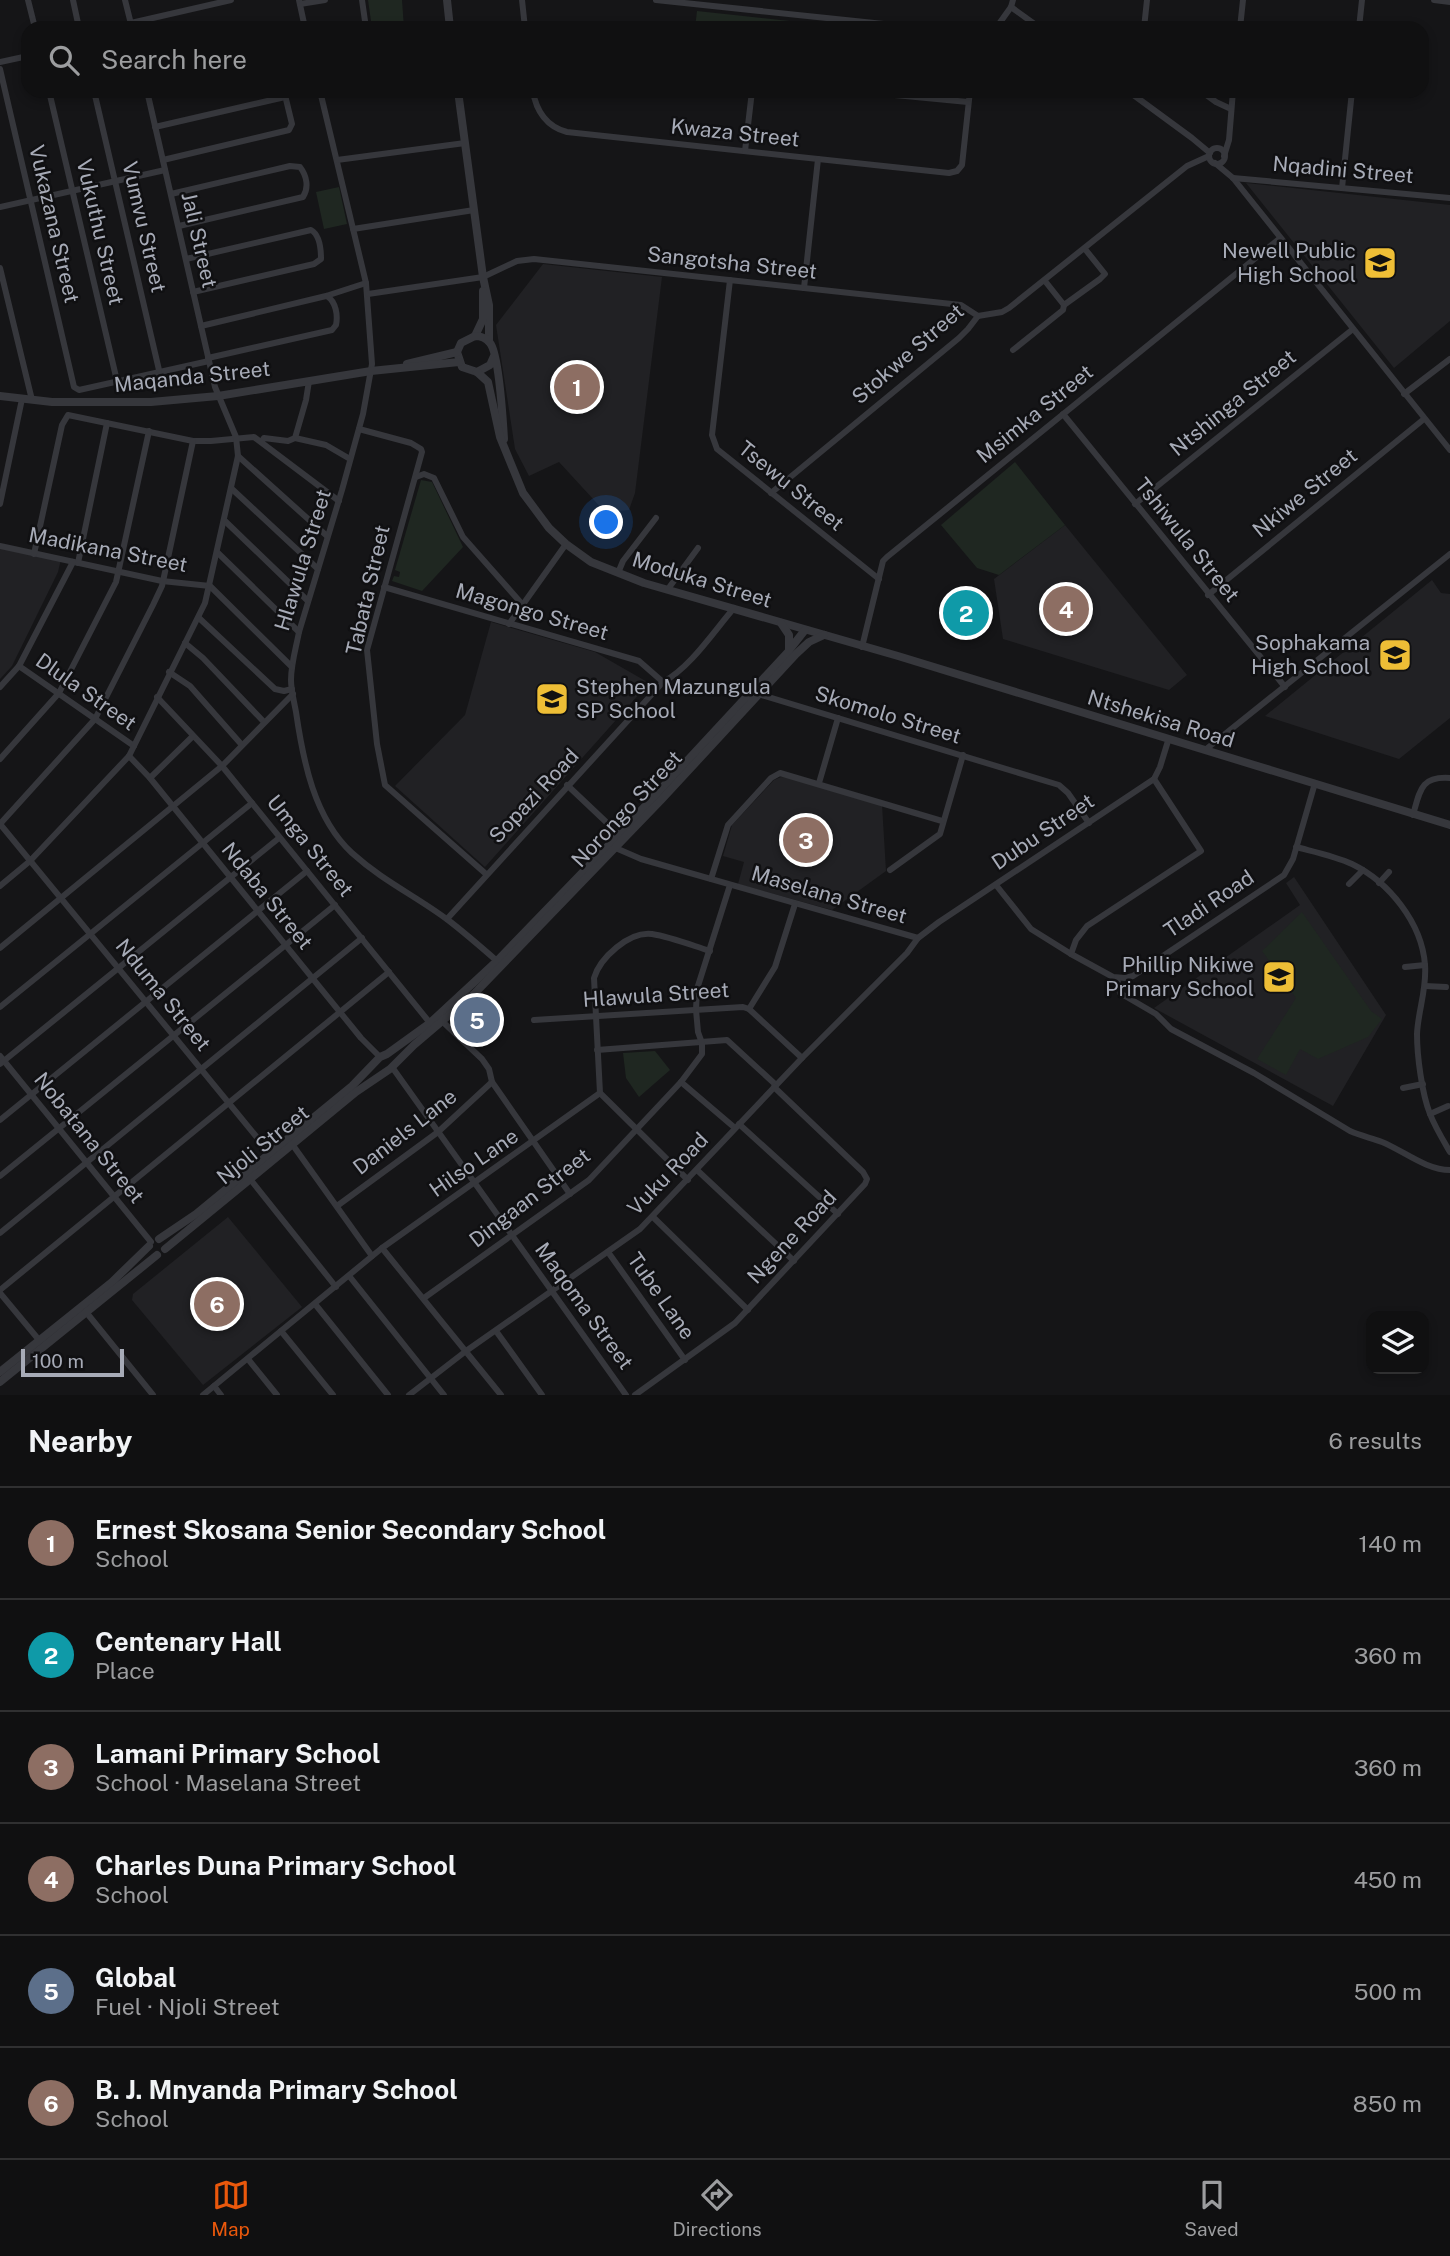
<!DOCTYPE html>
<html lang="en">
<head>
<meta charset="utf-8">
<style>
	:root { --surface:#101011; --page:#19191a; --text:#f1f3f6; --muted:#9c9d9f; --line:#303031; --accent:#ea580c }
	body { margin:0; font-family:"Public Sans",sans-serif; background:var(--page); color:var(--text) }
	.controls { position:absolute; right:21px; bottom:21px; display:grid; overflow:hidden; border-radius:14px; box-shadow:0 4px 10px #0003 }
	.controls button { width:63px; height:63px; display:grid; place-items:center; padding:0; border:0; border-bottom:2px solid var(--line); background:var(--surface); color:var(--text); font:35px sans-serif }
	.scale { position:absolute; left:21px; bottom:18px; width:103px; box-sizing:border-box; padding-left:7px; border:4px solid #a7abb7; border-top:0; font-size:19px; line-height:24px; white-space:nowrap; color:#a7abb7; -webkit-text-stroke:5px #101012; paint-order:stroke }
	.you { position:absolute; left:607px; top:523px; width:24px; height:24px; margin:-18px; border:5px solid #fff; border-radius:50%; background:#1a73e8; box-shadow:0 0 0 10px #1a73e833 }
	.badge { display:grid; place-items:center; width:46px; height:46px; border-radius:50%; background:var(--accent); color:#fff; font-size:23px; font-weight:700 }
	.pin { position:absolute; translate:-50% -50%; border:4px solid #fff; box-shadow:0 2px 7px #0006 }
	.list { margin:0; padding:0; list-style:none }
	h2 { display:flex; justify-content:space-between; align-items:center; height:91px; margin:0; padding:0 28px; font-size:30px }
	h2 small { font-size:23px; font-weight:400; color:var(--muted) }
	.list li { display:grid; grid-template-columns:46px 1fr auto; gap:21px; align-items:center; box-sizing:border-box; height:112px; padding:0 28px; border-top:2px solid var(--line) }
	.list b { display:block; font-size:26px; white-space:nowrap }
	.list p { margin:0; font-size:23px; white-space:nowrap; color:var(--muted) }
	.list em { font-size:23px; font-style:normal; color:var(--muted) }
	.icon { flex:none; width:38px; height:38px; fill:none; stroke:currentColor; stroke-width:2; stroke-linecap:round; stroke-linejoin:round }
	.map { position:relative; flex:none; width:1450px; height:1395px; overflow:hidden }
	.search { position:absolute; background:var(--surface); box-shadow:0 4px 10px #0003; left:21px; right:21px; top:21px; height:77px; display:flex; align-items:center; gap:18px; box-sizing:border-box; padding:0 24px; border-radius:21px; color:var(--muted); font-size:26px }
	.sheet { height:763px; background:var(--surface) }
	nav { display:flex; justify-content:space-around; align-items:center; box-sizing:border-box; height:98px; border-top:2px solid var(--line); background:var(--surface); font-size:19px; color:var(--muted) }
	nav a { display:grid; justify-items:center; gap:4px }
	nav .on { color:var(--accent) }
	.map>svg:first-child { display:block }
</style>
</head>
<body>
<div class="map">
<svg width="1450" height="1395" viewBox="0 0 1450 1395">
	<rect width="100%" height="100%" fill="#151517"/>
	<g fill="#212124">
		<path d="M1246,183L1450,205V321L1394,368Z"/>
		<path d="M543,264L662,277L635,493L629,510L605,512L559,462L529,476L515,449L496,325Z"/>
		<path d="M1065,525L1187,675L1169,690L1003,639L994,579Z"/>
		<path d="M0,546L61,559L58,572L12,666L0,679Z"/>
		<path d="M1432,580L1441,593L1450,594V718L1399,759L1265,716Z"/>
		<path d="M491,622L595,652L649,683L485,867L395,786L465,715Z"/>
		<path d="M781,777L793,778L882,805L886,871L832,910L738,884L744,862L723,856L732,825L774,780Z"/>
		<path d="M1294,877L1386,1015L1333,1106L1154,1008L1300,905L1286,883Z"/>
		<path d="M228,1217L302,1307L203,1385L132,1300L133,1294Z"/>
	</g>
	<g fill="#1f2721">
		<path d="M368,0H402L404,28H372Z"/>
		<path d="M697,11L817,24L816,28H695Z"/>
		<path d="M339,187L347,224L324,229L316,192Z"/>
		<path d="M1015,462L1065,525L999,575L977,568L941,525Z"/>
		<path d="M421,480L432,482L463,547L422,591L392,581L394,576L399,577L400,572L395,570Z"/>
		<path d="M1302,912L1371,1011L1382,1019L1368,1037L1318,1059L1300,1049L1286,1075L1257,1059L1296,998L1262,951Z"/>
		<path d="M655,1051L670,1070L639,1097L626,1078L623,1053Z"/>
	</g>
	<g fill="none" stroke-linecap="round" stroke-linejoin="round">
		<g stroke="#36373c" stroke-width="6">
			<path d="M28,0L35,28"/>
			<path d="M73,0L79,28"/>
			<path d="M125,0L132,28"/>
			<path d="M299,0L305,28"/>
			<path d="M362,0L366,28"/>
			<path d="M522,0L525,28"/>
			<path d="M656,0L922,28"/>
			<path d="M1434,0L1450,2"/>
			<path d="M300,4L325,0"/>
			<path d="M1011,7L1040,28"/>
			<path d="M131,23L231,0"/>
			<path d="M257,28H267"/>
			<path d="M996,28L1011,7L1013,0"/>
			<path d="M1144,28L1147,0"/>
			<path d="M1240,28L1243,0"/>
			<path d="M1359,28L1362,0"/>
			<path d="M0,62L28,56"/>
			<path d="M0,69L74,387L79,390L209,361"/>
			<path d="M49,91L117,381"/>
			<path d="M94,91L159,370"/>
			<path d="M320,91L366,283L372,364L363,414L342,490L299,632C296,648 291,664 291,680C291,690 294,701 296,712C303,760 314,818 352,853C383,881 416,896 448,920C465,933 481,947 497,961"/>
			<path d="M533,91C536,111 547,127 567,132L949,173L957,171L962,165L970,91"/>
			<path d="M853,91L968,102"/>
			<path d="M1128,91L1192,138L1210,153"/>
			<path d="M1201,91L1216,102L1231,109"/>
			<path d="M321,94L343,91"/>
			<path d="M155,127L285,97"/>
			<circle cx="1217" cy="156" r="8"/>
			<path d="M745,151L752,91"/>
			<path d="M1224,156L1229,140L1233,91"/>
			<path d="M163,160L289,130L292,124L284,91"/>
			<path d="M337,160L465,143"/>
			<path d="M1215,163L1233,178L1450,450"/>
			<path d="M1233,178L1450,198"/>
			<path d="M1342,188L1352,91"/>
			<path d="M171,194L290,166L300,167C307,176 309,188 303,197L179,226"/>
			<path d="M0,207L165,170"/>
			<path d="M353,229L474,210"/>
			<path d="M186,259L311,230C320,235 321,249 321,259L314,264L193,292"/>
			<path d="M0,268L32,400"/>
			<path d="M730,280L712,435L717,449L879,579"/>
			<path d="M1045,281L1064,305L1100,279L1105,274L1085,249"/>
			<path d="M804,288L818,159"/>
			<path d="M368,294L483,277L517,261L534,259L961,305L978,316"/>
			<path d="M201,326L326,296L366,283"/>
			<path d="M1013,350L1063,310L1064,305"/>
			<path d="M208,358L332,330L336,325C338,315 336,302 327,296"/>
			<path d="M1404,394L1450,359"/>
			<path d="M1063,414L1285,687"/>
			<path d="M359,429L411,443L421,449L422,452L367,650L377,744L385,785L486,874"/>
			<path d="M295,438L326,445L350,459"/>
			<path d="M262,441L264,438L288,441L295,438L306,400L309,381"/>
			<path d="M238,456L327,536"/>
			<path d="M416,477L424,474L434,478L463,537L522,604"/>
			<path d="M232,489L318,569"/>
			<path d="M771,493L959,338L968,329L978,316L1002,312L1009,308L1187,166L1209,156"/>
			<path d="M0,504L22,399"/>
			<path d="M1135,504L1353,329"/>
			<path d="M225,521L308,601"/>
			<path d="M0,546L162,581L210,586L292,667"/>
			<path d="M218,553L299,632"/>
			<path d="M34,554L62,425L68,415L193,441H211L254,437L339,501"/>
			<path d="M78,563L107,423"/>
			<path d="M618,573L623,561L656,518"/>
			<path d="M384,587L639,661L663,682"/>
			<path d="M668,589L698,548"/>
			<path d="M1208,595L1424,419"/>
			<path d="M199,618L275,689L284,691L292,689"/>
			<path d="M509,624L566,544"/>
			<path d="M185,643L203,658L264,722"/>
			<path d="M862,647L883,561L887,557L1279,239"/>
			<path d="M19,666L134,746"/>
			<path d="M169,672L190,686L241,744"/>
			<path d="M0,687L19,666L73,562"/>
			<path d="M758,694L1059,785L1068,793L1089,823"/>
			<path d="M157,697L222,766L430,1023"/>
			<path d="M1205,750L1450,554"/>
			<path d="M129,756L150,778L361,1038L380,1057"/>
			<path d="M0,759L59,693L116,582L149,431"/>
			<path d="M150,778L193,736"/>
			<path d="M819,783L838,718"/>
			<path d="M567,785L622,837"/>
			<path d="M1413,815C1420,790 1421,776 1450,778"/>
			<path d="M0,824L95,719L153,605L162,586L193,441"/>
			<path d="M0,824L269,1152"/>
			<path d="M611,846L641,859L918,938"/>
			<path d="M1296,847C1315,852 1335,856 1352,864C1389,882 1422,923 1425,965C1427,989 1418,1011 1417,1034C1417,1056 1422,1094 1430,1114C1435,1127 1443,1140 1450,1152"/>
			<path d="M890,870L940,834L963,755"/>
			<path d="M711,879L728,825L771,778L780,773L942,821"/>
			<path d="M1379,883L1389,872"/>
			<path d="M1349,884L1363,870"/>
			<path d="M996,885L1031,929L1071,954L1113,977L1125,978L1133,976L1284,875L1293,859L1315,783"/>
			<path d="M0,886L30,861L129,756L205,603L238,456L236,437L215,387L147,91"/>
			<path d="M447,919L663,682C690,668 714,631 734,608"/>
			<path d="M0,948L222,766L293,694"/>
			<path d="M1071,954L1076,940L1087,926L1201,851L1154,779"/>
			<path d="M1405,967L1425,965"/>
			<path d="M1117,978L1120,993L1156,1014L1171,1029L1254,1073L1350,1131C1361,1136 1372,1138 1382,1142C1404,1151 1426,1170 1450,1170"/>
			<path d="M1425,986L1446,987"/>
			<path d="M0,1007L252,803"/>
			<path d="M749,1009L775,967L795,904"/>
			<path d="M534,1020L743,1007L749,1009L802,1058"/>
			<path d="M443,1022L482,1059L489,1069L492,1082L570,1194"/>
			<path d="M597,1050L727,1040L776,1085"/>
			<path d="M0,1056L151,1242"/>
			<path d="M0,1064L279,838"/>
			<path d="M392,1067L626,1395"/>
			<path d="M681,1082L735,1128"/>
			<path d="M1403,1088L1423,1084"/>
			<path d="M1430,1114L1448,1106"/>
			<path d="M0,1120L307,871"/>
			<path d="M739,1124L838,1214"/>
			<path d="M292,1144L372,1256"/>
			<path d="M697,1170L794,1261"/>
			<path d="M0,1176L335,905"/>
			<path d="M250,1179L336,1287"/>
			<path d="M688,1180L600,1093L594,978C600,958 629,931 652,934C671,937 691,945 710,951"/>
			<path d="M337,1206L438,1132L492,1082"/>
			<path d="M653,1217L748,1310"/>
			<path d="M0,1233L362,938"/>
			<path d="M382,1248L501,1395"/>
			<path d="M608,1252L685,1360"/>
			<path d="M350,1277L444,1395"/>
			<path d="M0,1290L389,972"/>
			<path d="M0,1293L39,1340"/>
			<path d="M424,1298L589,1180L681,1082L702,1054V1043L698,1032L696,1010L697,989L730,885"/>
			<path d="M315,1304L388,1395"/>
			<path d="M86,1312L153,1395"/>
			<path d="M281,1331L333,1395"/>
			<path d="M496,1331L542,1395"/>
			<path d="M248,1359L277,1395"/>
			<path d="M214,1386L221,1395"/>
			<path d="M203,1395L382,1248L600,1093"/>
			<path d="M409,1395L466,1351L640,1229L802,1058L907,953L918,938L939,922L1154,779L1160,767L1168,741"/>
			<path d="M635,1395L735,1323L865,1184L867,1179L863,1172L774,1087"/>
		</g>
		<g stroke="#36373c" stroke-width="8">
			<path d="M447,0L450,28"/>
			<path d="M458,91L483,277L489,305V341"/>
			<path d="M475,336L483,319V291"/>
			<path d="M494,356L490,365L477,372L462,367L457,352L461,343L475,336C481,336 486,338 490,343C499,354 503,422 504,439"/>
			<path d="M407,364L457,352"/>
			<path d="M477,372L488,382L500,437L523,493L549,528L566,544L591,562L644,583L898,656L1450,825"/>
			<path d="M0,396L52,402H151L218,396L371,371L459,362"/>
			<path d="M790,649L805,630"/>
			<path d="M159,1239L196,1214L352,1086L380,1057L387,1054L430,1023L497,961L609,845L789,651V635L781,623"/>
			<path d="M165,1249L356,1092L390,1069L414,1045L475,993L662,799L796,654L809,642L824,635"/>
			<path d="M0,1372L112,1282L149,1246"/>
			<path d="M0,1382L157,1255"/>
		</g>
	</g>
	<defs>
		<symbol id="school-square" viewBox="-11 -11 22 22"><rect x="-9" y="-9" width="18" height="18" rx="4" fill="#eebe36" stroke="#101012"/><path d="M0-5L7-2L0 1L-7-2ZM-4 1L0 2.5L4 1V4Q0 6-4 4Z" fill="#111"/></symbol>
	</defs>
	<g fill-rule="evenodd">
		<use href="#school-square" x="1361" y="244" width="38" height="38"/>
		<use href="#school-square" x="1376" y="636" width="38" height="38"/>
		<use href="#school-square" x="533" y="680" width="38" height="38"/>
		<use href="#school-square" x="1260" y="958" width="38" height="38"/>
	</g>
	<g text-anchor="middle" stroke-width="5" stroke-linejoin="round" paint-order="stroke">
		<g font-size="21" fill="#a7abb7" stroke="#101012">
			<text transform="translate(735 133) rotate(6)" y="7">Kwaza Street</text>
			<text transform="translate(1343 170) rotate(5)" y="7">Nqadini Street</text>
			<text transform="translate(54 224) rotate(77)" y="7">Vukazana Street</text>
			<text transform="translate(144 227) rotate(77)" y="7">Vumvu Street</text>
			<text transform="translate(100 232) rotate(77)" y="7">Vukuthu Street</text>
			<text transform="translate(199 240) rotate(77)" y="7">Jali Street</text>
			<text transform="translate(732 263) rotate(6)" y="7">Sangotsha Street</text>
			<text transform="translate(908 354) rotate(-41)" y="7">Stokwe Street</text>
			<text transform="translate(192 377) rotate(-6)" y="7">Maqanda Street</text>
			<text transform="translate(1233 403) rotate(-39)" y="7">Ntshinga Street</text>
			<text transform="translate(1035 414) rotate(-39)" y="7">Msimka Street</text>
			<text transform="translate(791 486) rotate(39)" y="7">Tsewu Street</text>
			<text transform="translate(1305 493) rotate(-39)" y="7">Nkiwe Street</text>
			<text transform="translate(1187 540) rotate(51)" y="7">Tshiwula Street</text>
			<text transform="translate(108 550) rotate(11)" y="7">Madikana Street</text>
			<text transform="translate(303 560) rotate(-73)" y="7">Hlawula Street</text>
			<text transform="translate(702 580) rotate(17)" y="7">Moduka Street</text>
			<text transform="translate(368 590) rotate(-77)" y="7">Tabata Street</text>
			<text transform="translate(532 612) rotate(16)" y="7">Magongo Street</text>
			<text transform="translate(86 692) rotate(35)" y="7">Dlula Street</text>
			<text transform="translate(888 715) rotate(17)" y="7">Skomolo Street</text>
			<text transform="translate(1161 719) rotate(17)" y="7">Ntshekisa Road</text>
			<text transform="translate(534 796) rotate(-47)" y="7">Sopazi Road</text>
			<text transform="translate(627 809) rotate(-47)" y="7">Norongo Street</text>
			<text transform="translate(1043 832) rotate(-34)" y="7">Dubu Street</text>
			<text transform="translate(310 846) rotate(51)" y="7">Umga Street</text>
			<text transform="translate(829 895) rotate(16)" y="7">Maselana Street</text>
			<text transform="translate(267 896) rotate(51)" y="7">Ndaba Street</text>
			<text transform="translate(1209 904) rotate(-34)" y="7">Tladi Road</text>
			<text transform="translate(163 995) rotate(51)" y="7">Nduma Street</text>
			<text transform="translate(656 995) rotate(-4)" y="7">Hlawula Street</text>
			<text transform="translate(405 1132) rotate(-38)" y="7">Daniels Lane</text>
			<text transform="translate(89 1138) rotate(51)" y="7">Nobatana Street</text>
			<text transform="translate(263 1145) rotate(-39)" y="7">Njoli Street</text>
			<text transform="translate(474 1163) rotate(-35)" y="7">Hilso Lane</text>
			<text transform="translate(668 1174) rotate(-46)" y="7">Vuku Road</text>
			<text transform="translate(530 1198) rotate(-38)" y="7">Dingaan Street</text>
			<text transform="translate(792 1237) rotate(-47)" y="7">Ngene Road</text>
			<text transform="translate(661 1296) rotate(55)" y="7">Tube Lane</text>
			<text transform="translate(584 1306) rotate(54)" y="7">Maqoma Street</text>
		</g>
		<g font-size="21" fill="#a7abb7" stroke="#101012" text-anchor="end">
			<text x="1356" y="258">Newell Public<tspan x="1356" dy="24">High School</tspan></text>
			<text x="1370" y="650">Sophakama<tspan x="1370" dy="24">High School</tspan></text>
			<text x="576" y="694" text-anchor="start">Stephen Mazungula<tspan x="576" dy="24">SP School</tspan></text>
			<text x="1254" y="972">Phillip Nikiwe<tspan x="1254" dy="24">Primary School</tspan></text>
		</g>
	</g>
</svg>
<div class="controls">
<button><svg class="icon" aria-label="layers" viewBox="0 0 24 24"><path d="M12 4l9 5-9 5-9-5zM3 14l9 5 9-5"/></svg></button>
</div>
<div class="scale">100 m</div>
<div class="you"></div>
<div class="pin badge" style="left:577px;top:387px;background:#8d6e63">1</div>
<div class="pin badge" style="left:966px;top:613px;background:#0f9aa8">2</div>
<div class="pin badge" style="left:806px;top:840px;background:#8d6e63">3</div>
<div class="pin badge" style="left:1066px;top:609px;background:#8d6e63">4</div>
<div class="pin badge" style="left:477px;top:1020px;background:#5c6f8a">5</div>
<div class="pin badge" style="left:217px;top:1304px;background:#8d6e63">6</div>
<div class="search"><svg class="icon" aria-label="search" viewBox="0 0 24 24"><circle cx="10" cy="10" r="6"/><path d="M15 15l6 6"/></svg>Search here</div>
</div>
<section class="sheet">
<h2>Nearby<small>6 results</small></h2>
<ul class="list">
<li><span class="badge" style="background:#8d6e63">1</span><div><b>Ernest Skosana Senior Secondary School</b><p>School</p></div><em>140 m</em></li>
<li><span class="badge" style="background:#0f9aa8">2</span><div><b>Centenary Hall</b><p>Place</p></div><em>360 m</em></li>
<li><span class="badge" style="background:#8d6e63">3</span><div><b>Lamani Primary School</b><p>School · Maselana Street</p></div><em>360 m</em></li>
<li><span class="badge" style="background:#8d6e63">4</span><div><b>Charles Duna Primary School</b><p>School</p></div><em>450 m</em></li>
<li><span class="badge" style="background:#5c6f8a">5</span><div><b>Global</b><p>Fuel · Njoli Street</p></div><em>500 m</em></li>
<li><span class="badge" style="background:#8d6e63">6</span><div><b>B. J. Mnyanda Primary School</b><p>School</p></div><em>850 m</em></li>
</ul>
</section>
<nav>
<a class="on"><svg class="icon" aria-label="map" viewBox="0 0 24 24"><path d="M3 6l6-2 6 2 6-2v14l-6 2-6-2-6 2zM9 4v14M15 6v14"/></svg>Map</a>
<a><svg class="icon" aria-label="directions" viewBox="0 0 24 24"><path d="M12 3l9 9-9 9-9-9zM9 14v-3h6M13 9l2 2-2 2"/></svg>Directions</a>
<a><svg class="icon" aria-label="saved" viewBox="0 0 24 24"><path d="M7 4h10v16l-5-4-5 4z"/></svg>Saved</a>
</nav>
</body>
</html>
